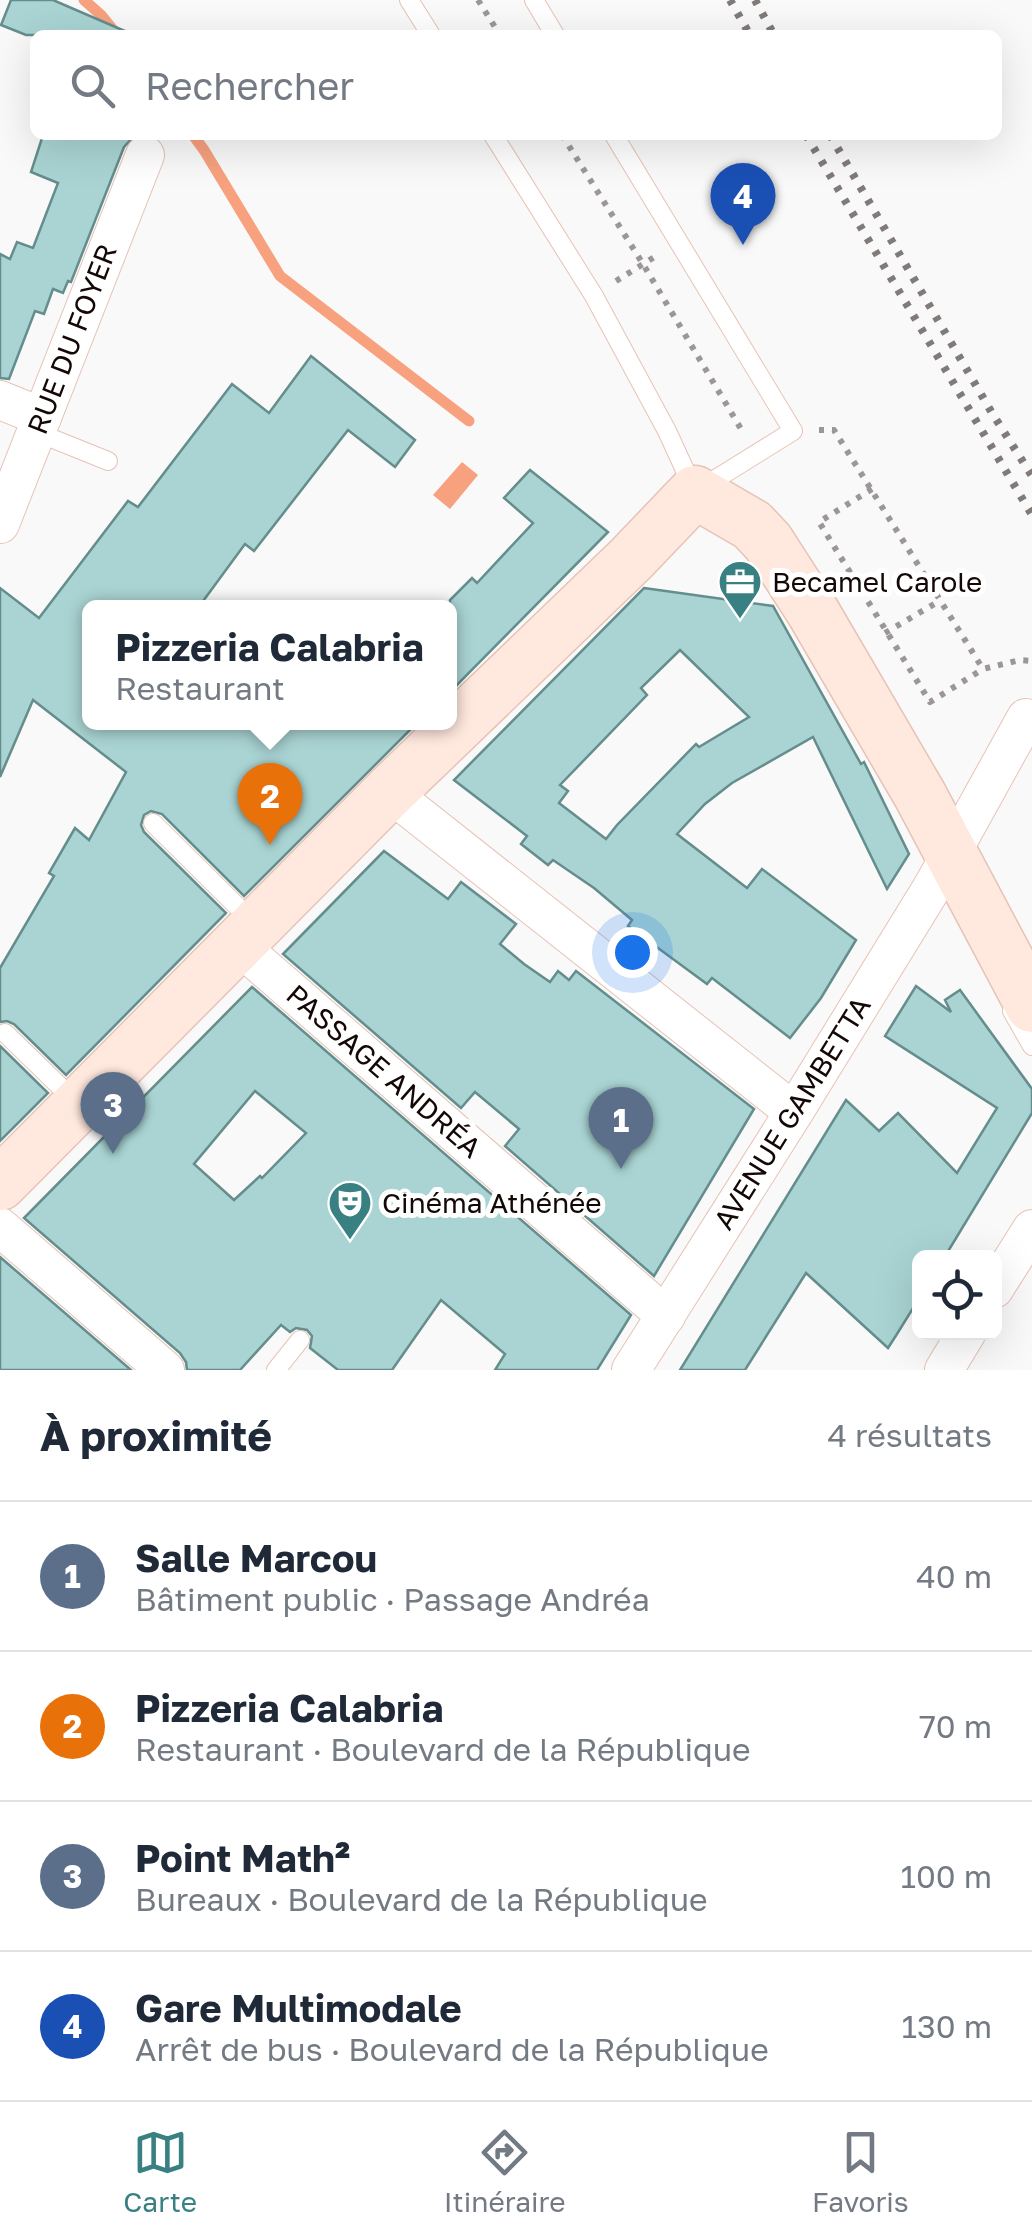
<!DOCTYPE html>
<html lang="fr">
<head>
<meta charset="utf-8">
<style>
	:root { --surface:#fff; --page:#f2f2f3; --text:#1f2937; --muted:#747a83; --line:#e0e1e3; --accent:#388081 }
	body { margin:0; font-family:"Golos Text",sans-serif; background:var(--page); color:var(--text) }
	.controls { position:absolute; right:30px; bottom:30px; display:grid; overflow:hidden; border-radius:15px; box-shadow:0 10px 40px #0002 }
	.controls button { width:90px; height:90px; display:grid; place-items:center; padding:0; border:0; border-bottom:2px solid var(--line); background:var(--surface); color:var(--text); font:50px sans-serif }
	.you { position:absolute; left:632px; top:952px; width:35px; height:35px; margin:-25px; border:8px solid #fff; border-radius:50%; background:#1a73e8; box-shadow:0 0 0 15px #1a73e833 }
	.badge { display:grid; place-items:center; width:65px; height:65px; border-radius:50%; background:var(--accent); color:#fff; font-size:32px; font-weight:700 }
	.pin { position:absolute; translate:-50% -82px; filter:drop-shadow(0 2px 5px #0008) }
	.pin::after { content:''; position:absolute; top:52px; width:35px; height:30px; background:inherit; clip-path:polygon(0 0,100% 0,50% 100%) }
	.popup { position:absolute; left:82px; top:600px; width:375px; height:130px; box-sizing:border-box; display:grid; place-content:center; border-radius:15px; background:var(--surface); filter:drop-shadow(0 2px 8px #0005); font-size:32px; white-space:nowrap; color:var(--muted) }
	.popup b { font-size:38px; color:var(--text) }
	.popup::after { content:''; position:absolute; left:50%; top:100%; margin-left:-20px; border:20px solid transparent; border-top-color:var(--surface) }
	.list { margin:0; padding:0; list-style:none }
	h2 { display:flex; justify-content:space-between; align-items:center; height:130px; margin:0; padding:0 40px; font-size:42px }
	h2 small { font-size:32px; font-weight:400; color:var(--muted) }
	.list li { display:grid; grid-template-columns:65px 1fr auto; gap:30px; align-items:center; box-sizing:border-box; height:150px; padding:0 40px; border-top:2px solid var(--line) }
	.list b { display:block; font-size:38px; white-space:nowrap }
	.list p { margin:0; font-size:32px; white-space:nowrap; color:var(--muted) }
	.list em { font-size:32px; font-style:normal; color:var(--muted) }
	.icon { flex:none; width:55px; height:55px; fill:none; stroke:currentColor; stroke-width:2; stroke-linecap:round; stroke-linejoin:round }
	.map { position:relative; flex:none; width:1032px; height:1370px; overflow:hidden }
	.search { position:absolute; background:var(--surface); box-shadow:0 10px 40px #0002; left:30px; right:30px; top:30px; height:110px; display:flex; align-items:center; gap:25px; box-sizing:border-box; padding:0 35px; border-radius:15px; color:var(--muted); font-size:38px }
	.sheet { height:730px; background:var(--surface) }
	nav { display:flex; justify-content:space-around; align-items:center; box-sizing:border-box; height:140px; border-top:2px solid var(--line); background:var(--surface); font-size:28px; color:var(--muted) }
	nav a { display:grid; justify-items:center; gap:5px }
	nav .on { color:var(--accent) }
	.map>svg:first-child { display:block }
</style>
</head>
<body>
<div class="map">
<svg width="1032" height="1370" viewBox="0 0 1032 1370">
	<rect width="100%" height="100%" fill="#f9f9f9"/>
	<path fill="#f7a17e" d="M462,462L478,475L450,509L433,495Z"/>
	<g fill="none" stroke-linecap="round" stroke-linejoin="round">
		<g stroke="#f7a17e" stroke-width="11">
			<path d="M84,0L101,15L117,35"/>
			<path d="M193,135L204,150L280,276L469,421"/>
		</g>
	</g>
	<g fill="#a9d4d3" stroke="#648d8c" stroke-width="2.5" fill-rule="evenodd">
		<path d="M11,0H53L134,35H26L1,25Z"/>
		<path d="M43,135H135L124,147L71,282L68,281L63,293L53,289L44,314L35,311L9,379L0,378V254L10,259L17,242L33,248L58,183L31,172Z"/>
		<path d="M311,356L415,440L395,467L348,430L254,551L245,544L198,608H90V722H418L244,896L162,814L151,811L144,815L141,825L144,832L226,913L66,1075L14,1024L7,1021L0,1022V968L54,876L49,873L75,828L89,840L126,772L33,700L0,777V588L39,618L128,501L138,507L232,384L269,413Z"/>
		<path d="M530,470L608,532L450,692V600L472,578L477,583L533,523L504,498Z"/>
		<path d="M644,588L773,606L861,764L864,762L909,854L887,889L813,737L732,783L705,804L677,834L747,888L762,869L856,940L821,998L790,1038L712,978L707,984L628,926L632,920L594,888L553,860L548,865L521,844L527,836L454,780ZM680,650L749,717L699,747L696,744L617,825L606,839L559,803L568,791L560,785L647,695L641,688Z"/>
		<path d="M384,851L448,899L461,882L516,924L500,944L524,964L550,982L558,971L569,980L576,971L754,1109L654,1276L505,1146L519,1129L475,1092L461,1108L283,954Z"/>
		<path d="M916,986L951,1012L945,1000L960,990L1032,1089V1113L944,1258H920V1297L897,1334L888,1348L806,1273L745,1370H680L846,1100L879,1131L898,1113L957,1173L997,1108L885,1036Z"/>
		<path d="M252,987L631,1315L597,1370H495L505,1354L441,1300L392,1370H338L310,1348L312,1336L307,1330L296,1328L290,1332L281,1325L240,1370H187L186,1362L180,1353L24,1218ZM255,1091L306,1133L262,1178L260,1176L234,1200L194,1164Z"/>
		<path d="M0,1046L48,1093L0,1141Z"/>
		<path d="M0,1257L131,1370H0Z"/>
	</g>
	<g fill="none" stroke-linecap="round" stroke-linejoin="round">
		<defs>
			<g id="service">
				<path d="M409,0L431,35"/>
				<path d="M534,0L555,35"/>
				<path d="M493,135L594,296L667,431L695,492L793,431L614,135"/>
				<path d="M36,432L108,461"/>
				<path d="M153,823L253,922"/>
				<path d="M1012,1011L1032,1046"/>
				<path d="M5,1033L75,1101"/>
				<path d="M276,1370L300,1340"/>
			</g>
			<g id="minor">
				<path d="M0,400L42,417"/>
				<path d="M0,524L145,155"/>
				<path d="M389,792L794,1112"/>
				<path d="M238,945L666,1316"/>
				<path d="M0,1227L165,1370"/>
				<path d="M994,1289L1032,1229"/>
				<path d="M631,1370L794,1112L933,886L1026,718"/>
				<path d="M944,1370L967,1332"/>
			</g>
			<path id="secondary" d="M0,1184L389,792L631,559L695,492L752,525L768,542L813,612L920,795L1032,1006"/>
		</defs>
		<use href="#service" stroke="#e6c3b5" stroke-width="20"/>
		<use href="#minor" stroke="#e6c3b5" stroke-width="40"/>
		<use href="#secondary" stroke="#e6c3b5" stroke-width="55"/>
		<g stroke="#9c9796" stroke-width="6" stroke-dasharray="5 8" stroke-linecap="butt">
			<path d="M478,0L500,35"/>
			<path d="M562,135L643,264L744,434"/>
			<path d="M616,281L656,256"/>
			<path d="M819,430H834L983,669L1020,660L1032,661"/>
			<path d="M872,489L819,522L930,702L983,669"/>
			<path d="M885,633L941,600"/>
		</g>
		<use href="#service" stroke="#fff" stroke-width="18"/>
		<use href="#minor" stroke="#fff" stroke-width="38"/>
		<use href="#secondary" stroke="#ffe8de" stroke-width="52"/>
		<g stroke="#807a78" stroke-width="8" stroke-dasharray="5 10" stroke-linecap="butt">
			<path d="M730,0L750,35"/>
			<path d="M755,0L774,35"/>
			<path d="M806,135L1032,515"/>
			<path d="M830,135L992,413L1032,476"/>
		</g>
	</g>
	<defs>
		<symbol id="office-pin" viewBox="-11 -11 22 30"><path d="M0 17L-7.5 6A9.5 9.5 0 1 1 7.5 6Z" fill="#388081" stroke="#fff"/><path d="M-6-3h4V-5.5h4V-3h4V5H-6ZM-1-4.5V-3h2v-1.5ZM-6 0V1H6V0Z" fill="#fff"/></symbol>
		<symbol id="theatre-pin" viewBox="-11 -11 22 30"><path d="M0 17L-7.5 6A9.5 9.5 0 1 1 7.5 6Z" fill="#388081" stroke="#fff"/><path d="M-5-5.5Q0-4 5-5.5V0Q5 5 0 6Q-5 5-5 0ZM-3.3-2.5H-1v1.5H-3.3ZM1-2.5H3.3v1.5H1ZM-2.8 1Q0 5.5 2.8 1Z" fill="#fff"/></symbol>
	</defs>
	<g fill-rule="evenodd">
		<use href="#office-pin" x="715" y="557" width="50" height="68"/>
		<use href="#theatre-pin" x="325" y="1178" width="50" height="68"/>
	</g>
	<g text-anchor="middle" stroke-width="10" stroke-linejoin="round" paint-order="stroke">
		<g font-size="28" fill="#130805" stroke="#fff">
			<text transform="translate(72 339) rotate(-69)" y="10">RUE DU FOYER</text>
			<text transform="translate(384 1071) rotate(41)" y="10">PASSAGE ANDRÉA</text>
			<text transform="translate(792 1113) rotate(-58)" y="10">AVENUE GAMBETTA</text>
		</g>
		<g font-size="28" fill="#130805" stroke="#fff" text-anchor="start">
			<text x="772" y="592">Becamel Carole</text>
			<text x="382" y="1213">Cinéma Athénée</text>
		</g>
	</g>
</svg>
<div class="controls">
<button><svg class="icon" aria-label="locate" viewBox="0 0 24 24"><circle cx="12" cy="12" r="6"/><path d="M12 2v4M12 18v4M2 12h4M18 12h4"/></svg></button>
</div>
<div class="you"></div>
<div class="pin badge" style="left:621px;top:1169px;background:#5c6f8a">1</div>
<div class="pin badge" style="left:270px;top:845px;background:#e8710a">2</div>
<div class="popup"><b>Pizzeria Calabria</b>Restaurant</div>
<div class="pin badge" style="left:113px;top:1154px;background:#5c6f8a">3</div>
<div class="pin badge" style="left:743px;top:245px;background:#1a4fb4">4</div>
<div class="search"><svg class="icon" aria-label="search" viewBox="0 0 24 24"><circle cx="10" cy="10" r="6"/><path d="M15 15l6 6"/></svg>Rechercher</div>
</div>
<section class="sheet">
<h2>À proximité<small>4 résultats</small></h2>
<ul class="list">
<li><span class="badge" style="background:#5c6f8a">1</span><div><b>Salle Marcou</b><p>Bâtiment public · Passage Andréa</p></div><em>40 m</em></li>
<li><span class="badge" style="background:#e8710a">2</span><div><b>Pizzeria Calabria</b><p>Restaurant · Boulevard de la République</p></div><em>70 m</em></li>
<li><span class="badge" style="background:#5c6f8a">3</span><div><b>Point Math²</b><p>Bureaux · Boulevard de la République</p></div><em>100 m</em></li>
<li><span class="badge" style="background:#1a4fb4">4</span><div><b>Gare Multimodale</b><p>Arrêt de bus · Boulevard de la République</p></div><em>130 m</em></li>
</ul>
</section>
<nav>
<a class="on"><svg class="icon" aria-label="map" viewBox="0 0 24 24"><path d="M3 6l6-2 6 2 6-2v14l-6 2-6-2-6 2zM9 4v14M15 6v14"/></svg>Carte</a>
<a><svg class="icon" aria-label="directions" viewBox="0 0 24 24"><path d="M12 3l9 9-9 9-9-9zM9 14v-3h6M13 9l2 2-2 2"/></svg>Itinéraire</a>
<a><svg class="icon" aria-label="saved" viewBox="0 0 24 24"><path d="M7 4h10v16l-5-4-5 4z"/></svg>Favoris</a>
</nav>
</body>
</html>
